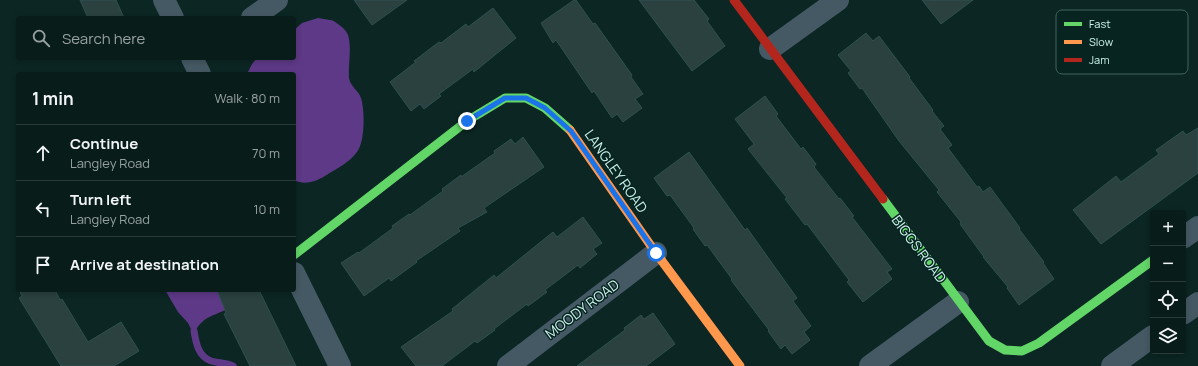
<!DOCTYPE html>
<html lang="en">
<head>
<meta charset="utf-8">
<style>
	:root { --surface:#081c1a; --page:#162927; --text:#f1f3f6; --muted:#98a1a2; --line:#293a39 }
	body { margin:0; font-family:Manrope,sans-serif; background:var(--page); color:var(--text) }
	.controls { position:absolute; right:12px; bottom:12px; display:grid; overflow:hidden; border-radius:4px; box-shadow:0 2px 6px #0003 }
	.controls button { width:36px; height:36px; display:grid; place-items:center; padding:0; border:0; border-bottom:1px solid var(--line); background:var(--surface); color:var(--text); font:20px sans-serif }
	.stop { position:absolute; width:12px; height:12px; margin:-9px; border:3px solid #1a73e8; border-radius:50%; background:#fff }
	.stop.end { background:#1a73e8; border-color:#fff; box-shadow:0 1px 4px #0008 }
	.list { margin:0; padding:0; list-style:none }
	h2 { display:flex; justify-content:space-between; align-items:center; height:52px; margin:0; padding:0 16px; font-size:17px }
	h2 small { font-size:13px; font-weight:400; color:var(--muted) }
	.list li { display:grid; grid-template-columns:26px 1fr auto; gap:12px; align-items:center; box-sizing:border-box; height:56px; padding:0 16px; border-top:1px solid var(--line) }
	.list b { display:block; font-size:15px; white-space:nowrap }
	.list p { margin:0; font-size:13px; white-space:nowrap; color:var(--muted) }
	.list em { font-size:13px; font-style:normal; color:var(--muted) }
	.icon { flex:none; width:22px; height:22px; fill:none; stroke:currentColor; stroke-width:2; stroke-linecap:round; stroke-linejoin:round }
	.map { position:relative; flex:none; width:1198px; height:366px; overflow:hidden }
	.search { position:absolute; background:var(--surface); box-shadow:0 2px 6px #0003; left:16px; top:16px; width:280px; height:44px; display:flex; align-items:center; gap:10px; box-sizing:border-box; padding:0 14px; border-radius:4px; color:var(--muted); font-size:15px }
	.panel { position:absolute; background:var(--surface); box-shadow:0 2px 6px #0003; left:16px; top:72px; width:280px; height:220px; border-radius:4px }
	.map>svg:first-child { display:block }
</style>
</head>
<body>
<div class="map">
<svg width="1198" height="366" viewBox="0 0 1198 366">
	<rect width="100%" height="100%" fill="#0b2623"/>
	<g fill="#5e3987">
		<path d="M318,18C322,19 326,19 330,20C333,20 335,22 338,24C342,27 346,30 348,35C352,47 348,65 349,78C350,86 359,91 361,98C365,110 365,142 357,152C350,162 338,168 328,174C318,181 305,186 294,180V74H247L252,64L257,58H294V30L302,23Z"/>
		<path d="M165,290H246C243,294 240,300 236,303C223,315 205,313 196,330L192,331L188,323L178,312Z"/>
	</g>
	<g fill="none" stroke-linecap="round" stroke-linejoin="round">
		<path stroke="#5e3987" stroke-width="7" d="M194,331C196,343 198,356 211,361C218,363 226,363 233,366"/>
	</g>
	<g fill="#2a4140" stroke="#2e5150">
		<path d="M80,0H116L124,18H88Z"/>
		<path d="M354,0H407L372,25Z"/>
		<path d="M574,0H576L593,24L595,23L632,75L631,77L643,94L635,99L642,108L623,122L617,114L612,118L594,91L592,93L556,40L553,43L541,23Z"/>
		<path d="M639,0H694L709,19L707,21L725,46L692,71Z"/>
		<path d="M922,0H973L941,24Z"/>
		<path d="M493,8L516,38L474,72L473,69L439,94L441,96L424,109L420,104L411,111L390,82L416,62L414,61L439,42L441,43L466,24L468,27Z"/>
		<path d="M866,33L873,41L879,36L910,77L909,78L933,110L932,111L944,126L940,129L952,145L948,148L977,187L979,186L983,192L990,187L1020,228L1019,229L1044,262L1043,263L1054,279L1019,305L1007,288L1008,287L983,257H984L960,224L961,222L937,192L939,190L899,141L862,88L860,89L848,73L851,71L838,55Z"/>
		<path d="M765,96L778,114L776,116L801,149L803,147L816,164L814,167L839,199L840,198L854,216L852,217L892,269L887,272L892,279L863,302L847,282L849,280L807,224L805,225L785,199L787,198L748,149L754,144L735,119Z"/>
		<path d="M1198,128V173L1101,244L1073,210L1116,176L1121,182L1159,154L1156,150L1183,131L1186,135Z"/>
		<path d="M523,137L544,167L484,208L487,212L458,228L460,231L416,261L417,262L391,281L389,278L364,296L341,263L358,252L359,253L393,228L392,226L409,214L410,215L443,191L442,189L461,175V177L495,153L494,151L511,139L515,144Z"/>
		<path d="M689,152L745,230L747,228L797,298L793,301L811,326L804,332L810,340L792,354L785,345L781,349L768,331L769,330L731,280L732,279L707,245L705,246L693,229L694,228L670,195L667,196L654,178Z"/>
		<path d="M583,217L602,243L593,249L597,254L580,268L578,265L545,290L547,292L528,306L527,304L494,329L495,330L477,343L475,341L442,366H416L401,347L453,311L452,309L494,275L496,278L553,232L557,237Z"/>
		<path d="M19,290H55L60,300L62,299L88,342L121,322L139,351L114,366H61L19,298L22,296Z"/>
		<path d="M217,290H259L296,366H250L224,314L226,313Z"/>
		<path d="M653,313L675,344L646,366H577L625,330L624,328L641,315L644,319Z"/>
	</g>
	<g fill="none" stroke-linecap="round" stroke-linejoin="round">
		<g stroke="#455964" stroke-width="22">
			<path d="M164,0L173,18"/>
			<path d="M252,18L277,0"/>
			<path d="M770,49L838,0"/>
			<path d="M192,58L200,74"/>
			<path d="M1183,238L1198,227"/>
			<path d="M294,273L340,366"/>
			<path d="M1183,314L1198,303"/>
			<path d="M508,366L656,253"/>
			<path d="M870,366L958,302"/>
			<path d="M1112,366L1153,336"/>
		</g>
		<g stroke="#63d668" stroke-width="9">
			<path d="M883,199L989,341L1005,350L1022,351L1039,343L1153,260"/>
			<path d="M294,255L467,121L505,98H526L545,108L570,130"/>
		</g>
		<path stroke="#ff974d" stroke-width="9" d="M570,130L656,253L740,366"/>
		<path stroke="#b3261e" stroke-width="9" d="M734,0L883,199"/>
	</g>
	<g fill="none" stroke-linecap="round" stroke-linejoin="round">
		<path stroke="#1a73e8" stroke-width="5" d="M467,121L505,98H526L545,108L571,131L656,253"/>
	</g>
	<g text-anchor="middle" stroke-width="3" stroke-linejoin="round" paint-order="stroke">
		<g font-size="14" fill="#c9f2eb" stroke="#082421">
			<text transform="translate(616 171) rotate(55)" y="5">LANGLEY ROAD</text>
			<text transform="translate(919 249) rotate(53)" y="5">BIGGS ROAD</text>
			<text transform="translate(582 309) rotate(-37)" y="5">MOODY ROAD</text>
		</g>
	</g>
	<rect x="1056" y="10" width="132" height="64" rx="6" fill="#082421" stroke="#42625e" stroke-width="1"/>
	<rect x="1064" y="22" width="18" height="4" fill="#63d668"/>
	<rect x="1064" y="40" width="18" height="4" fill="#ff974d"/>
	<rect x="1064" y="58" width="18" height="4" fill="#b3261e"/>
	<g font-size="11" fill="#c9f2eb">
		<text x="1089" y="28">Fast</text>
		<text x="1089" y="46">Slow</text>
		<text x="1089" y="64">Jam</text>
	</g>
</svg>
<div class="controls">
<button>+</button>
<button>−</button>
<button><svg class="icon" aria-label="locate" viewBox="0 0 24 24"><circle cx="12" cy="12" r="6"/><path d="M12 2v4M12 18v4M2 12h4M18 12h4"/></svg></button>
<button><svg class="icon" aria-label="layers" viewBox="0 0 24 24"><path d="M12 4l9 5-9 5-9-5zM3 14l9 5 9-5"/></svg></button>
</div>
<div class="stop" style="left:656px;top:253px"></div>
<div class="stop end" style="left:467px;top:121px"></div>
<div class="search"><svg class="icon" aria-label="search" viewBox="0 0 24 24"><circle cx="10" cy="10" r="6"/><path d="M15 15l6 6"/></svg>Search here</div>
<section class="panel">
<h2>1 min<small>Walk · 80 m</small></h2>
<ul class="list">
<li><svg class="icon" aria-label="ahead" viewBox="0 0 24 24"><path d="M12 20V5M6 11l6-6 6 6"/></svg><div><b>Continue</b><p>Langley Road</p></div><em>70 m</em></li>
<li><svg class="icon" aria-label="left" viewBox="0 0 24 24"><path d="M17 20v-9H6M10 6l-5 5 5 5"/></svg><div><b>Turn left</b><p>Langley Road</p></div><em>10 m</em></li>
<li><svg class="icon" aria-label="arrive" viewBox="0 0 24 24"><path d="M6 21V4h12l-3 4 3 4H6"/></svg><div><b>Arrive at destination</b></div></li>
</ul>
</section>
</div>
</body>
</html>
